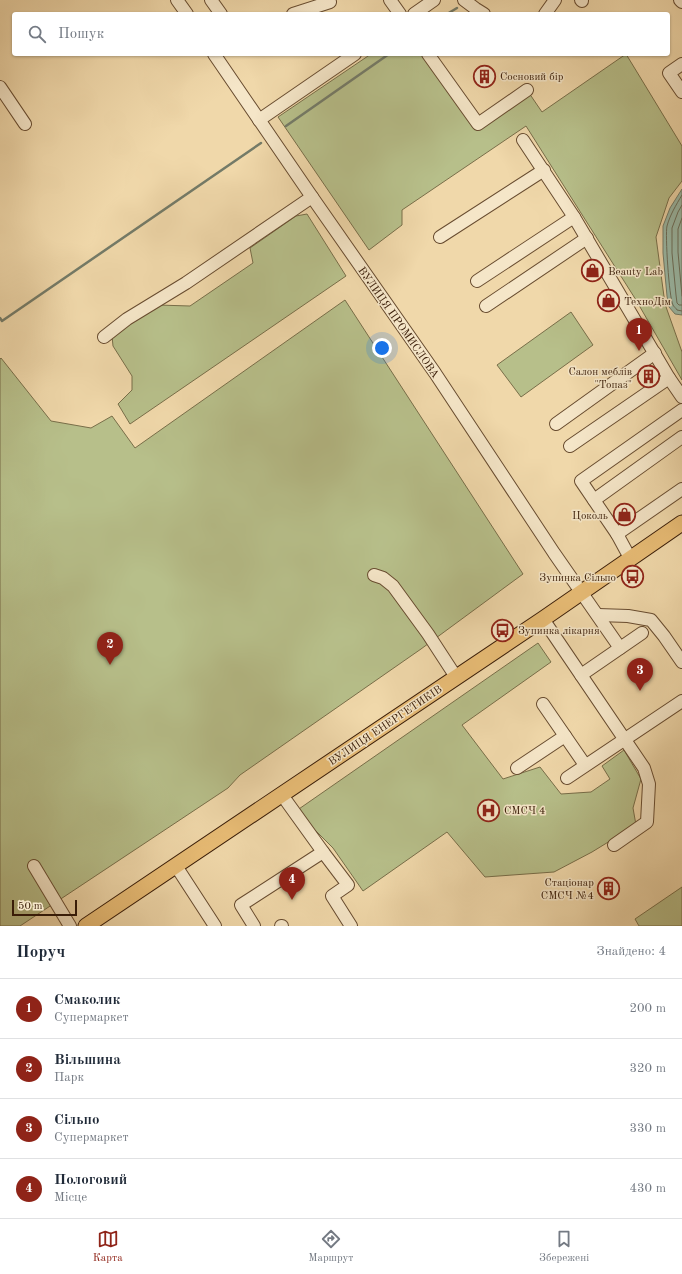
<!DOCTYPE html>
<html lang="uk">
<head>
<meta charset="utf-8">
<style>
	:root { --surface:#fff; --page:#f6f6f7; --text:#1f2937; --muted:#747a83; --line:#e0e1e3; --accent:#8f2418 }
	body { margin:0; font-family:"Old Standard TT",serif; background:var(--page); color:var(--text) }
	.scale { position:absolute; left:12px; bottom:10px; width:65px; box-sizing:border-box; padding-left:4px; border:2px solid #3a1d08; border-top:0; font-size:11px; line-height:14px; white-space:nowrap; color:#3a1d08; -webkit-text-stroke:3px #f5e6c8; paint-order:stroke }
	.you { position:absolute; left:382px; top:348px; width:14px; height:14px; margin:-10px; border:3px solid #fff; border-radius:50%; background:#1a73e8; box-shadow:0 0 0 6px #1a73e833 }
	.badge { display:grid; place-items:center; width:26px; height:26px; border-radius:50%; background:var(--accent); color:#fff; font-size:13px; font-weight:700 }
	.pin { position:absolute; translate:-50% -33px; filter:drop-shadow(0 1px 2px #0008) }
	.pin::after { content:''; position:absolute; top:21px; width:14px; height:12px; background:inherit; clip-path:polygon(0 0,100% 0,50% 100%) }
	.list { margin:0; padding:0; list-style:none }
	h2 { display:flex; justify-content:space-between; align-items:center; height:52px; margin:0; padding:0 16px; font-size:17px }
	h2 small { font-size:13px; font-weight:400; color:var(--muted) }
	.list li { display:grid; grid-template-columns:26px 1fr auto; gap:12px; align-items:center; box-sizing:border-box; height:60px; padding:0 16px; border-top:1px solid var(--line) }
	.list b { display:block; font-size:15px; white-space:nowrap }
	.list p { margin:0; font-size:13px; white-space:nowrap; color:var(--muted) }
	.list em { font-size:13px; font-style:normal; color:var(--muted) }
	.icon { flex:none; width:22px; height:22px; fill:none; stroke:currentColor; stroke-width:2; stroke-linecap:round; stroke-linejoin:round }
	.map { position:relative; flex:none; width:682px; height:926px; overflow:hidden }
	.search { position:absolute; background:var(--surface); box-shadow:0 1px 3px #0004; left:12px; right:12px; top:12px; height:44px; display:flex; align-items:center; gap:10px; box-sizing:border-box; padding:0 14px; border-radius:4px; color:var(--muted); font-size:15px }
	.sheet { height:292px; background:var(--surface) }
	nav { display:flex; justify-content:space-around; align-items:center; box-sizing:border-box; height:56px; border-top:1px solid var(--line); background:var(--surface); font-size:11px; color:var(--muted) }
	nav a { display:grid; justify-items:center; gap:2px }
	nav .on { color:var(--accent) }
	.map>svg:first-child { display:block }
</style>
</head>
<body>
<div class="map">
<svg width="682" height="926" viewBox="0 0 682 926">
	<rect width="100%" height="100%" fill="#f0d8aa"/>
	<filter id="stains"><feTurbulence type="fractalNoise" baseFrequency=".005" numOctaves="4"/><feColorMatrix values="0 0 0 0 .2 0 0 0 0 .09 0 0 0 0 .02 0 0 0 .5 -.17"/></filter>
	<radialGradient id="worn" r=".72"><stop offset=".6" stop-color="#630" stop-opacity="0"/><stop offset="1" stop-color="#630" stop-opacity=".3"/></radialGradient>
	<g fill="#b7bf8a" stroke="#786e49">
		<path d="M371,54H423L474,120L529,93L542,112L626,54L682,146V181L669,198L656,237L665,304L682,352V380L636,300L526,126L402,210V225L369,250L278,117Z"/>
		<path d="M307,214L346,276L130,424L118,404L132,390V376L113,346L112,336L158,305L190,306L253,263L250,248L296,216Z"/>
		<path d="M345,300L523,574L421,649L240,775L228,788L20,926H0V359L1,358L51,421L91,428L112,416L135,448Z"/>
		<path d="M571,312L593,345L521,397L497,365Z"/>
		<path d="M538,643L551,662L462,725L503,779L540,767L561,794L591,792L610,779L602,766L624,750L641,779L633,808L636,825L592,852L554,872L485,877L447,832L363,891L333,848L296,811Z"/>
		<path d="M682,887V926H639L635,919Z"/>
	</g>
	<path fill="#9abaa8" stroke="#747b68" d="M682,189V315L675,314L669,307L667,296L663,253V226L670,208Z"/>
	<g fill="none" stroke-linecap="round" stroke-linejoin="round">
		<g stroke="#6a6c58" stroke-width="1">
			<path d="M682,195C676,205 670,215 667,226C665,234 669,298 673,305C673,306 677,309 677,310L682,311"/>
			<path d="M682,205L678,212L672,228V253L676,295L677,303L679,305H682"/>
			<path d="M682,218L678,229V252L682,296"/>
		</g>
		<g stroke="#747b68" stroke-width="2.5">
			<path d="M447,14L457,8"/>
			<path d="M286,126L389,54"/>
			<path d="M0,318L2,321L261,143"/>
		</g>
		<defs>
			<g id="minor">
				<path d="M177,0L187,14"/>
				<path d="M211,0L221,14"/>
				<path d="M390,0L400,14"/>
				<path d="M464,0L476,9L484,14"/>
				<path d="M581,0L582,1"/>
				<path d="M680,0L682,2"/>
				<path d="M293,14L330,2"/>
				<path d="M414,14L434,0"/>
				<path d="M545,14L555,0"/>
				<path d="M214,54L312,197L435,373L554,553L620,648"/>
				<path d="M428,54L478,124L527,90"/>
				<path d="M682,64L669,73L682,92"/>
				<path d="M0,87L25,124"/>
				<path d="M259,120L355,54"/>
				<path d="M523,140L574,217L669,378"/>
				<path d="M440,237L544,170"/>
				<path d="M477,281L574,217"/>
				<path d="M486,306L587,238"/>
				<path d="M104,337L127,319L186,283L312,197"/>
				<path d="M556,424L655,353"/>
				<path d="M570,446L669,378L682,397"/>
				<path d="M594,500L682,437"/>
				<path d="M617,534L682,489"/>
				<path d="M630,558L617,534L581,481L682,410"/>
				<path d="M374,575L383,578L393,586L428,634L456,677"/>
				<path d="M598,615L628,616L651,620L664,636L682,662"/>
				<path d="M543,619L644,768L649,784L647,822L614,845"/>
				<path d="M581,675L642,633"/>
				<path d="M543,704L585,765"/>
				<path d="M517,768L565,736"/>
				<path d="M567,778L682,701"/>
				<path d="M282,795L323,852L348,885L332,896L351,926"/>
				<path d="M34,866L70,926"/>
				<path d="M176,866L215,926"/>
				<path d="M254,926L241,905L323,852"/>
				<path d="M281,926H282"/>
			</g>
			<path id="major" d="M86,926L543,619L682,523"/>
		</defs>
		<use href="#minor" stroke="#684c30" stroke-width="14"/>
		<use href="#major" stroke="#3a1d08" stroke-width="17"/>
		<use href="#minor" stroke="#f5e6c8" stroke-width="12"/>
		<use href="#major" stroke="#e8bc75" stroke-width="15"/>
	</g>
	<defs>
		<symbol id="building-ring" viewBox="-11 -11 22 22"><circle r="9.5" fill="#f5e6c8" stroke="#8f2418" stroke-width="1.5"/><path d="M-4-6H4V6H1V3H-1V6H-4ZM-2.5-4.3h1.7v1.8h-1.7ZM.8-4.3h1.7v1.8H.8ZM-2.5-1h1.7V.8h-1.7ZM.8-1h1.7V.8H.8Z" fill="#8f2418"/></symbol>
		<symbol id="shop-ring" viewBox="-11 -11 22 22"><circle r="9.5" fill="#f5e6c8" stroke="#8f2418" stroke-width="1.5"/><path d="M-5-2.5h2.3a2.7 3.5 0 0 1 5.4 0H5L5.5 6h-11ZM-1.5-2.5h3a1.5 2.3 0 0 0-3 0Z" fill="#8f2418"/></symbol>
		<symbol id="bus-ring" viewBox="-11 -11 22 22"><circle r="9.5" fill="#f5e6c8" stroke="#8f2418" stroke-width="1.5"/><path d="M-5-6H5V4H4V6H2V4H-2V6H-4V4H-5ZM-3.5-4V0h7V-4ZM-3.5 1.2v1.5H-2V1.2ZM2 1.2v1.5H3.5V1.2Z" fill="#8f2418"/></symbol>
		<symbol id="hospital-ring" viewBox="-11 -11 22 22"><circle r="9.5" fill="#f5e6c8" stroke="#8f2418" stroke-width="1.5"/><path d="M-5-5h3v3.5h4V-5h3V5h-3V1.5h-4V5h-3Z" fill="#8f2418"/></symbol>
	</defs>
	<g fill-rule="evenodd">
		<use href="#building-ring" x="472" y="64" width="25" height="25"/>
		<use href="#shop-ring" x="580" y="258" width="25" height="25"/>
		<use href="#shop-ring" x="596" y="288" width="25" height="25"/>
		<use href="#building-ring" x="636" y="364" width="25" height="25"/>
		<use href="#shop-ring" x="612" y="502" width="25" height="25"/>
		<use href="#bus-ring" x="620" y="564" width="25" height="25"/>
		<use href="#bus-ring" x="490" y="618" width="25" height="25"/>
		<use href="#hospital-ring" x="476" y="798" width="25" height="25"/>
		<use href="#building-ring" x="596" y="876" width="25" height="25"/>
	</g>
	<g text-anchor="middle" stroke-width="3" stroke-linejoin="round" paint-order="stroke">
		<g font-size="11" fill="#3a1d08" stroke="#f5e6c8" text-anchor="start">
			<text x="500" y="80">Сосновий бір</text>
			<text x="608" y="275">Beauty Lab</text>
			<text x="624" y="305">ТехноДім</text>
			<text x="632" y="375" text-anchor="end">Салон меблів<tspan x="632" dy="13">"Топаз"</tspan></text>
			<text x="608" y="519" text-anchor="end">Цоколь</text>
			<text x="616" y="581" text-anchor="end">Зупинка Сільпо</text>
			<text x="518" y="634">Зупинка лікарня</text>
			<text x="504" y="814">СМСЧ 4</text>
			<text x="594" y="886" text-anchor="end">Стаціонар<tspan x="594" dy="13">СМСЧ №4</tspan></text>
		</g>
		<g font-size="11" fill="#3a1d08" stroke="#f5e6c8">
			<text transform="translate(399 322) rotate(55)" y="4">ВУЛИЦЯ ПРОМИСЛОВА</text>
			<text transform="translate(385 725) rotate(-34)" y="4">ВУЛИЦЯ ЕНЕРГЕТИКІВ</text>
		</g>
	</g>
	<rect width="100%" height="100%" filter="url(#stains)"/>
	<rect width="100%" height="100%" fill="url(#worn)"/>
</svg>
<div class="scale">50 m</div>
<div class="you"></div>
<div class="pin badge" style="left:639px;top:351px">1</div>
<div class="pin badge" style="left:110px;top:665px">2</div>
<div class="pin badge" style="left:640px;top:691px">3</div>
<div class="pin badge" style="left:292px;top:900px">4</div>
<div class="search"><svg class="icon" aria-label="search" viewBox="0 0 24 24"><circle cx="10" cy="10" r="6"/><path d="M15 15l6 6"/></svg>Пошук</div>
</div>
<section class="sheet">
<h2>Поруч<small>Знайдено: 4</small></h2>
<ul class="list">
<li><span class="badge">1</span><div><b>Смаколик</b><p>Супермаркет</p></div><em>200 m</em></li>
<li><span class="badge">2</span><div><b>Вільшина</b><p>Парк</p></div><em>320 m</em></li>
<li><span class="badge">3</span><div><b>Сільпо</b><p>Супермаркет</p></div><em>330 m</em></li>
<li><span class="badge">4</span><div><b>Пологовий</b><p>Місце</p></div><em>430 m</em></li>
</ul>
</section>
<nav>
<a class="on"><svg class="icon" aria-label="map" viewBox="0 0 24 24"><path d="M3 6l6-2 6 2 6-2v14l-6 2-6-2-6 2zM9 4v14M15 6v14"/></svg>Карта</a>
<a><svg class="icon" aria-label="directions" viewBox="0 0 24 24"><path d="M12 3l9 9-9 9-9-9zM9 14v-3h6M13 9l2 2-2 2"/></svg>Маршрут</a>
<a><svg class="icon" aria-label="saved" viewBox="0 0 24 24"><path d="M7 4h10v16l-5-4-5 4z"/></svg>Збережені</a>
</nav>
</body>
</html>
